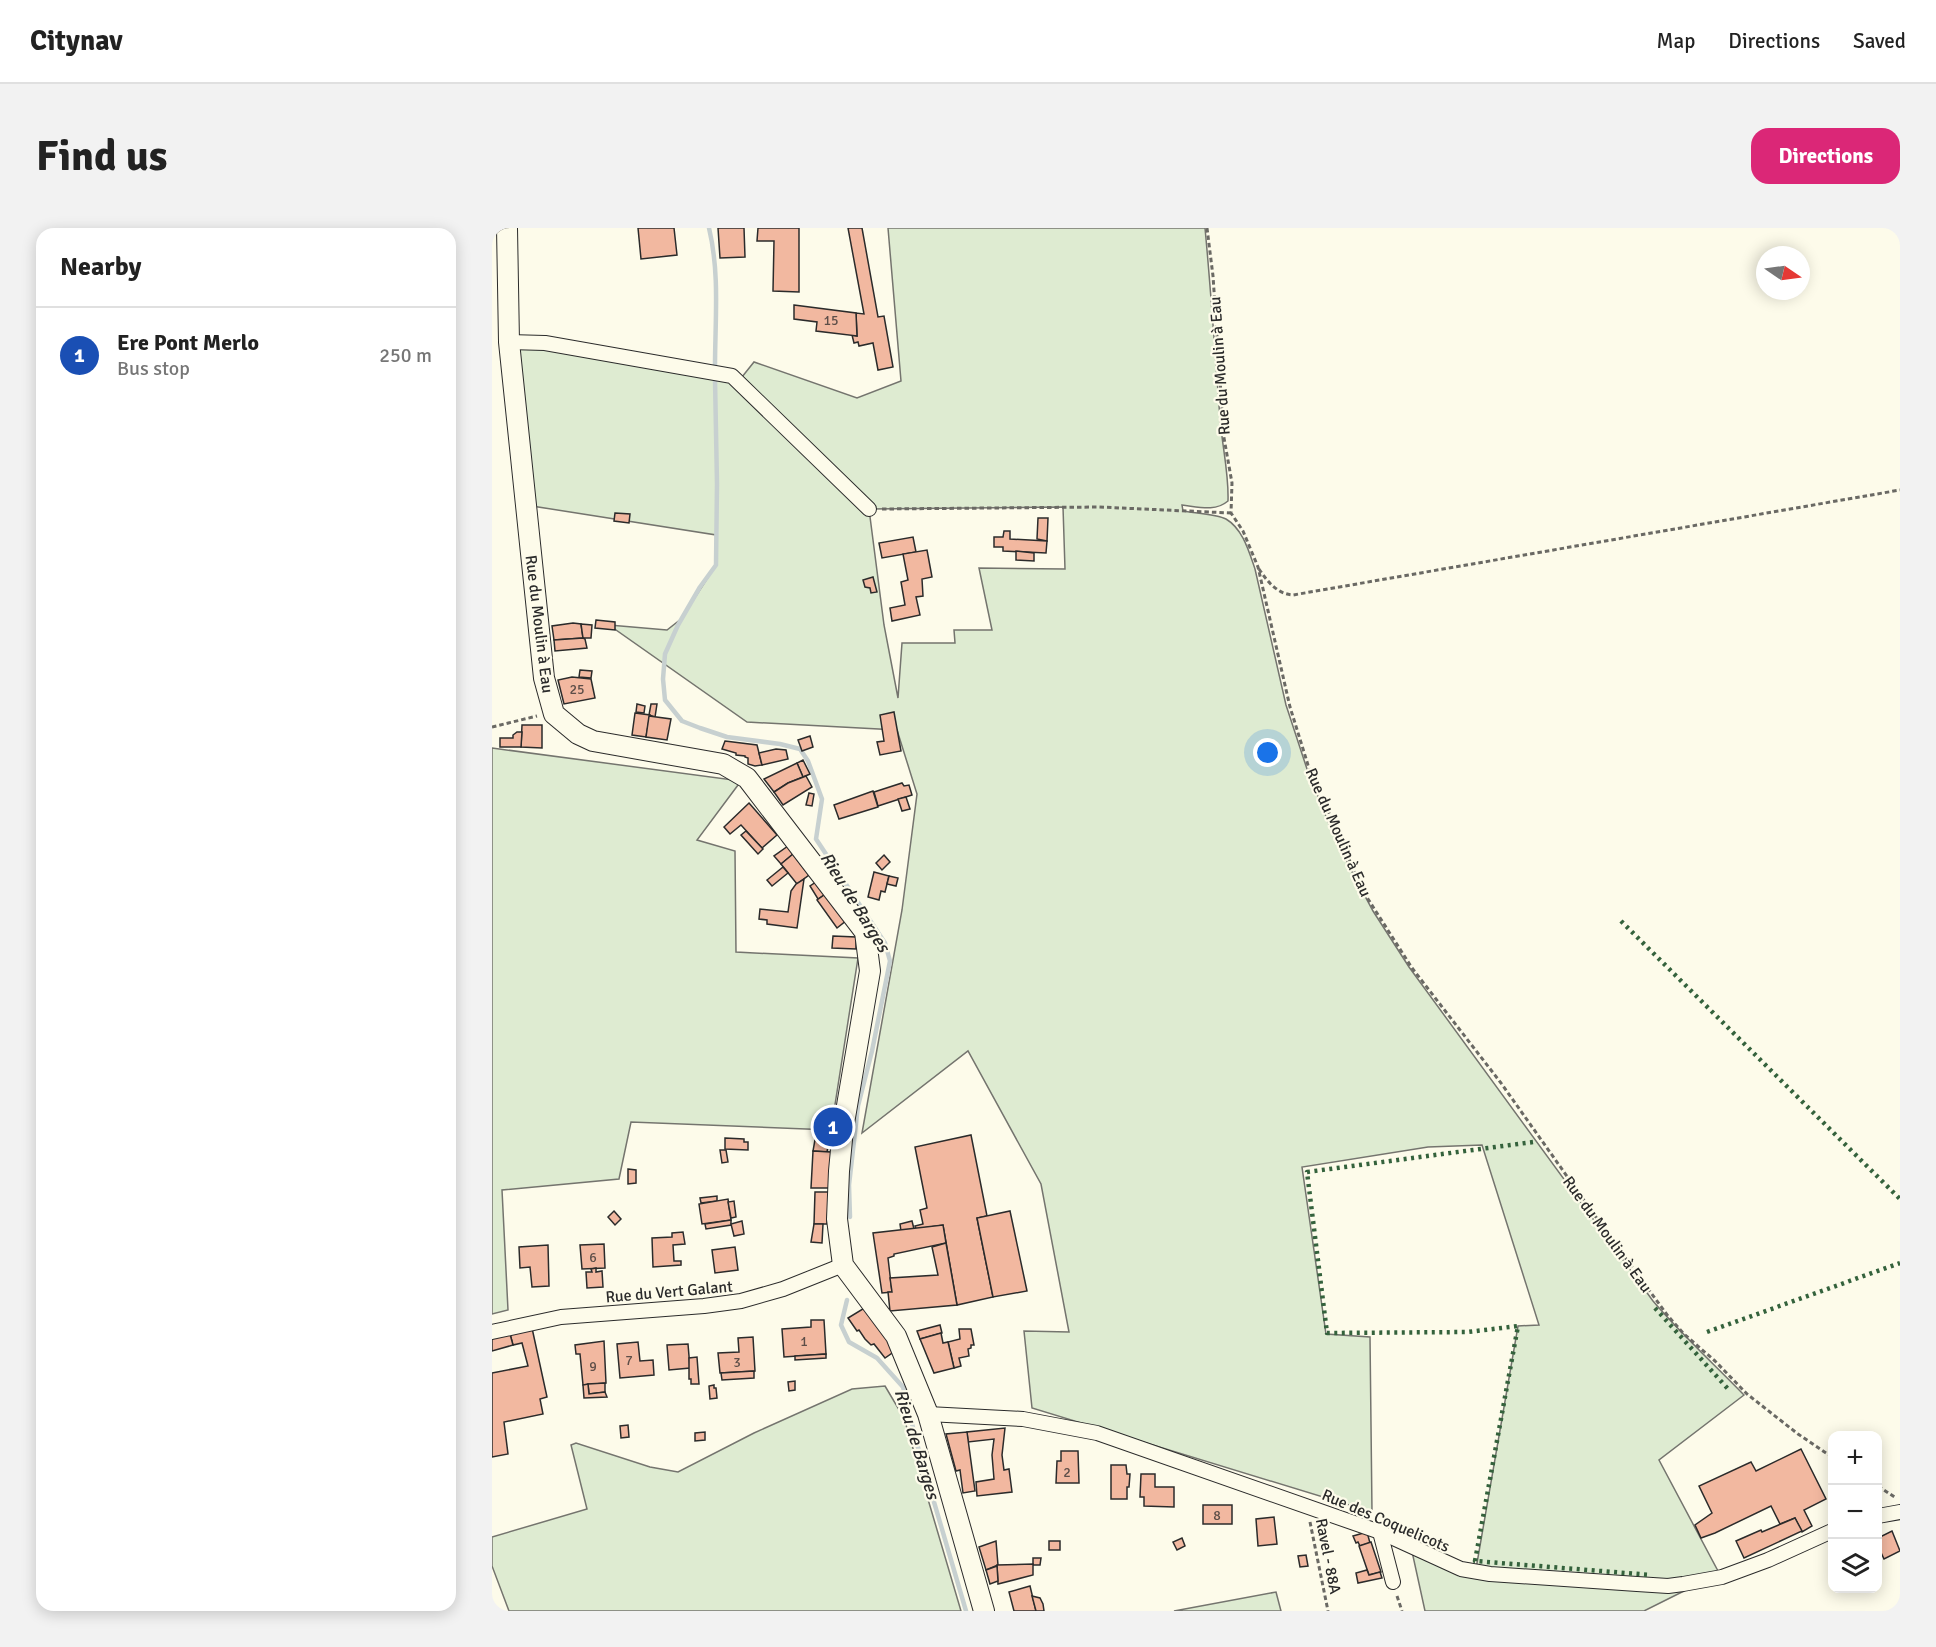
<!DOCTYPE html>
<html lang="en">
<head>
<meta charset="utf-8">
<style>
	:root { --surface:#fff; --page:#f2f2f2; --text:#222; --muted:#767676; --line:#e0e0e0; --accent:#db2777 }
	body { margin:0; font-family:Signika,sans-serif; background:var(--page); color:var(--text) }
	.controls { position:absolute; right:18px; bottom:18px; display:grid; overflow:hidden; border-radius:12px; box-shadow:0 3px 15px #0003 }
	.controls button { width:54px; height:54px; display:grid; place-items:center; padding:0; border:0; border-bottom:2px solid var(--line); background:var(--surface); color:var(--text); font:30px sans-serif }
	.compass { position:absolute; left:1264px; top:18px; width:54px; height:54px; border-radius:50%; background:var(--surface); box-shadow:0 3px 15px #0003; rotate:103deg }
	.you { position:absolute; left:776px; top:525px; width:21px; height:21px; margin:-15px; border:4px solid #fff; border-radius:50%; background:#1a73e8; box-shadow:0 0 0 9px #1a73e833 }
	.badge { display:grid; place-items:center; width:39px; height:39px; border-radius:50%; background:var(--accent); color:#fff; font-size:20px; font-weight:700 }
	.pin { position:absolute; translate:-50% -50%; border:3px solid #fff; box-shadow:0 2px 6px #0006 }
	.list { margin:0; padding:0; list-style:none }
	h2 { display:flex; justify-content:space-between; align-items:center; height:78px; margin:0; padding:0 24px; font-size:26px }
	h2 small { font-size:20px; font-weight:400; color:var(--muted) }
	.list li { display:grid; grid-template-columns:39px 1fr auto; gap:18px; align-items:center; box-sizing:border-box; height:96px; padding:0 24px; border-top:2px solid var(--line) }
	.list b { display:block; font-size:22px; white-space:nowrap }
	.list p { margin:0; font-size:20px; white-space:nowrap; color:var(--muted) }
	.list em { font-size:20px; font-style:normal; color:var(--muted) }
	.icon { flex:none; width:33px; height:33px; fill:none; stroke:currentColor; stroke-width:2; stroke-linecap:round; stroke-linejoin:round }
	.map { position:relative; flex:none; width:1408px; height:1383px; overflow:hidden; border-radius:18px }
	header { display:flex; align-items:center; gap:36px; box-sizing:border-box; height:84px; padding:0 30px; background:var(--surface); border-bottom:2px solid var(--line) }
	header strong { font-size:28px }
	nav { display:flex; gap:33px; margin-inline-start:auto; font-size:21px }
	.intro { display:flex; align-items:center; justify-content:space-between; box-sizing:border-box; height:144px; padding:0 36px }
	h1 { margin:0; font-size:42px }
	.button { padding:15px 27px; border-radius:18px; background:var(--accent); color:#fff; font-size:21px; font-weight:700 }
	main { display:flex; gap:36px; padding:0 36px }
	aside { flex:1; background:var(--surface); border-radius:18px; box-shadow:0 3px 15px #0003 }
	.map>svg:first-child { display:block }
</style>
</head>
<body>
<header>
<strong>Citynav</strong>
<nav><a>Map</a><a>Directions</a><a>Saved</a></nav>
</header>
<div class="intro"><h1>Find us</h1><a class="button">Directions</a></div>
<main>
<aside>
<h2>Nearby<small></small></h2>
<ul class="list">
<li><span class="badge" style="background:#1a4fb4">1</span><div><b>Ere Pont Merlo</b><p>Bus stop</p></div><em>250 m</em></li>
</ul>
</aside>
<div class="map">
<svg width="1408" height="1383" viewBox="0 0 1408 1383">
	<rect width="100%" height="100%" fill="#fdfbea"/>
	<g fill="#deebd1" stroke="#74746e" stroke-width="1.5" fill-rule="evenodd">
		<path d="M396,0H713C719,63 723,126 728,190C730,218 737,245 736,273C723,284 707,279 690,277L691,283C702,285 725,286 734,291C751,301 757,324 763,341L794,477L815,541L839,601L859,642L881,683L917,739L1161,1073C1189,1106 1222,1136 1252,1167L1167,1232L1226,1343L1214,1352L1152,1383H933L919,1319L984,1341L1026,1098L1047,1097L990,917L936,919L810,939L834,1106L878,1109L880,1284L540,1180L532,1103L577,1104L549,956L476,823L370,905L410,682L425,566L405,502L255,494L117,397L175,402L189,391L224,337V307L40,278L17,114L246,154L262,134L365,170L409,153ZM571,279L573,341L487,340L500,402H462L463,415H410L406,470L392,397L377,281Z"/>
		<path d="M0,520L249,553L205,612L243,623L244,724L366,730L339,902L139,894L127,951L10,962L16,1082L0,1086Z"/>
		<path d="M393,1158L412,1190L469,1383H17L0,1338V1309L95,1281L79,1217L84,1215L158,1239L186,1244L262,1205L360,1161Z"/>
		<path d="M784,1364L789,1383H682Z"/>
	</g>
	<g fill="none" stroke-linecap="round" stroke-linejoin="round">
		<g stroke="#c7d0d0" stroke-width="4.5">
			<path d="M217,0C228,46 223,92 223,139"/>
			<path d="M223,151L225,256L224,337L208,359L186,397L173,426L171,451L173,472L190,493L208,500L235,509L288,516L308,521L316,533L330,571L324,611L393,715L398,733L380,823L366,878L357,957L358,989"/>
			<path d="M355,1072L349,1097L357,1114L385,1130L411,1159L425,1216L474,1383"/>
		</g>
	</g>
	<g fill="#f2b8a0" stroke="#2b2b2b" stroke-width="1.5">
		<path d="M146,0H182L185,27L149,31Z"/>
		<path d="M226,0H252L253,29L228,30Z"/>
		<path d="M266,0H307V64L281,63L282,13H265Z"/>
		<path d="M356,0H370L386,89L392,88L401,139L386,142L381,115L367,118L366,114L362,115L360,107L365,108L364,85L372,86Z"/>
		<path d="M302,77L364,85L365,108L324,103L325,94L302,91Z"/>
		<path d="M123,285L138,286L137,295L122,293Z"/>
		<path d="M546,290H556L555,313L545,311Z"/>
		<path d="M512,303H518V311L555,313L554,325L511,323V319H502V309H511Z"/>
		<path d="M421,309L424,324L390,330L387,315Z"/>
		<path d="M435,322L440,349L430,351L431,368L424,369L428,387L400,393L398,380L413,377L409,354L416,352L411,326Z"/>
		<path d="M524,323L542,325V333L524,332Z"/>
		<path d="M381,349L385,364L379,365L378,360L373,359L371,352Z"/>
		<path d="M104,392L123,394V402L103,400Z"/>
		<path d="M81,395L89,396L91,410L62,412L60,398Z"/>
		<path d="M89,396L100,397L99,410H91Z"/>
		<path d="M91,410L93,411L95,420L63,423L62,412Z"/>
		<path d="M88,442L100,443L99,450L87,449Z"/>
		<path d="M80,449L99,451L103,470L72,476L66,452Z"/>
		<path d="M145,476L153,478L152,485L144,484Z"/>
		<path d="M159,476H165L163,489L157,487Z"/>
		<path d="M402,484L409,523L388,527L385,514L392,513L388,487Z"/>
		<path d="M143,485L158,487L154,509L140,507Z"/>
		<path d="M157,488L179,491L175,512L154,509Z"/>
		<path d="M30,497H50V520L29,519Z"/>
		<path d="M25,504H30L29,519H8V510H21V507Z"/>
		<path d="M318,508L321,519L310,523L306,512Z"/>
		<path d="M233,513L265,517L270,537L263,538L256,536V530L253,529V528L244,527V525L230,521Z"/>
		<path d="M284,521L294,522L296,531L270,537L267,525Z"/>
		<path d="M311,532L318,546L311,549L305,535Z"/>
		<path d="M305,535L311,549L296,555L282,564L272,551Z"/>
		<path d="M314,548L320,559L291,577L282,564L296,555Z"/>
		<path d="M410,555L412,558L417,557L420,567L386,578L382,564Z"/>
		<path d="M381,563L386,579L347,591L342,577Z"/>
		<path d="M317,565L322,566L320,578L314,577Z"/>
		<path d="M414,569L418,581L410,583L406,571Z"/>
		<path d="M257,575L285,607L270,620L249,597L238,606L232,599Z"/>
		<path d="M254,603L271,621L266,626L249,607Z"/>
		<path d="M296,618L301,626L289,636L282,628Z"/>
		<path d="M301,626L317,647L305,656L289,636Z"/>
		<path d="M392,627L398,634L390,642L384,635Z"/>
		<path d="M291,639L296,645L280,658L275,652Z"/>
		<path d="M382,644L397,648L393,664L389,663L387,672L376,669Z"/>
		<path d="M397,648L406,650L404,658L395,656Z"/>
		<path d="M312,651L305,700L275,696V692L267,691L268,681L296,684L299,663L304,656Z"/>
		<path d="M327,652L335,665L326,671L318,658Z"/>
		<path d="M335,665L355,692L345,700L325,672Z"/>
		<path d="M341,708L364,709V721L340,720Z"/>
		<path d="M324,906L338,908L335,924L321,923Z"/>
		<path d="M479,907L495,988L485,990L501,1069L465,1077L451,997L424,1001L423,998L431,996L428,982L435,980L423,919Z"/>
		<path d="M233,910L252,911V914H256V922L233,921Z"/>
		<path d="M228,922H234L236,934L230,935Z"/>
		<path d="M321,923L339,924L337,960H319Z"/>
		<path d="M136,941L144,942V955L136,956Z"/>
		<path d="M323,964H337L335,996H322Z"/>
		<path d="M225,968V973L209,975L208,970Z"/>
		<path d="M236,971L239,992L210,996L207,976Z"/>
		<path d="M242,973L244,989L239,990L236,974Z"/>
		<path d="M122,983L129,991L123,997L116,989Z"/>
		<path d="M518,983L535,1063L501,1069L485,990Z"/>
		<path d="M239,992V997L214,1001L213,996Z"/>
		<path d="M250,993L252,1006L242,1008L239,996Z"/>
		<path d="M420,993L422,1001L409,1003L408,996Z"/>
		<path d="M322,996H331L330,1015L319,1014Z"/>
		<path d="M451,997L454,1015L402,1026V1028L396,1030L400,1064L390,1065L381,1005Z"/>
		<path d="M191,1004L193,1016L181,1017L182,1033H189V1037L161,1039L160,1010L180,1009V1005Z"/>
		<path d="M454,1015L465,1077L398,1083L396,1064H400L398,1050L446,1047L440,1019Z"/>
		<path d="M112,1016L113,1040L90,1041L88,1017Z"/>
		<path d="M56,1017L57,1058L40,1059L38,1039L28,1040L27,1019Z"/>
		<path d="M243,1019L246,1042L223,1045L220,1022Z"/>
		<path d="M104,1040V1044L110,1043L111,1059L95,1060L94,1044H100L99,1041Z"/>
		<path d="M374,1079L403,1123L393,1130L382,1116L379,1117L373,1111L367,1102L365,1103L356,1090Z"/>
		<path d="M319,1092H332L334,1126L292,1129L290,1101L319,1099Z"/>
		<path d="M448,1097L450,1105L428,1111L425,1103Z"/>
		<path d="M40,1100L55,1169L48,1171L51,1186L12,1194L16,1226L0,1229V1145L36,1138L30,1115L21,1117L18,1106Z"/>
		<path d="M467,1101H479L482,1117H479V1120L476,1121L477,1128L467,1130L469,1138L462,1140L456,1114L468,1111Z"/>
		<path d="M449,1105L451,1115L456,1114L462,1140L442,1145L428,1111Z"/>
		<path d="M18,1106L21,1117L0,1123V1110Z"/>
		<path d="M261,1109L263,1143L228,1145L226,1125L247,1124L246,1110Z"/>
		<path d="M112,1113L114,1155L91,1157L88,1126H84L83,1117Z"/>
		<path d="M146,1114L148,1133L161,1132L162,1147L128,1150L125,1116Z"/>
		<path d="M196,1116L198,1140L177,1142L175,1117Z"/>
		<path d="M334,1126V1130L303,1132V1128Z"/>
		<path d="M205,1129L207,1156H199V1151H197V1130Z"/>
		<path d="M262,1143V1150L230,1152L229,1145Z"/>
		<path d="M303,1153V1162L297,1163L296,1154Z"/>
		<path d="M113,1155V1164L97,1166L96,1156Z"/>
		<path d="M96,1156L97,1166L113,1164L115,1169L92,1170L91,1157Z"/>
		<path d="M222,1157V1160H224L225,1170L218,1171L217,1158Z"/>
		<path d="M136,1197L137,1209L129,1210L128,1198Z"/>
		<path d="M513,1200L510,1227L512,1242L517,1241L520,1264L485,1268L484,1254L502,1251L500,1227L502,1211L476,1214L475,1204Z"/>
		<path d="M213,1204V1212L203,1213V1205Z"/>
		<path d="M475,1204L483,1263L471,1265L468,1242L464,1243L454,1206Z"/>
		<path d="M1309,1221L1334,1271L1312,1282L1320,1298L1310,1304L1303,1290L1288,1296L1279,1278L1223,1305L1209,1310L1203,1297L1220,1285L1207,1258L1259,1234L1264,1243Z"/>
		<path d="M569,1223H586L587,1255H564L565,1233H569Z"/>
		<path d="M619,1237H634L635,1246H638L637,1259H635V1271H619Z"/>
		<path d="M649,1246H663V1259H682V1279L652,1278V1269H648Z"/>
		<rect x="711" y="1277" width="29" height="19"/>
		<path d="M782,1289L785,1316L766,1318L764,1291Z"/>
		<path d="M1303,1290L1310,1303L1252,1330L1244,1313L1269,1302L1270,1304Z"/>
		<path d="M1400,1303L1408,1323L1392,1331L1386,1318V1310Z"/>
		<path d="M875,1304L878,1315L868,1318L866,1314L864,1315L861,1308Z"/>
		<path d="M690,1310L693,1318L685,1322L681,1314Z"/>
		<path d="M504,1313L506,1337L494,1342L487,1319Z"/>
		<rect x="557" y="1313" width="11" height="9"/>
		<path d="M879,1314L889,1344L877,1347L867,1318Z"/>
		<path d="M814,1327L816,1338L808,1339L806,1328Z"/>
		<path d="M541,1330H549L548,1337H541Z"/>
		<path d="M541,1336V1347L506,1356L505,1337Z"/>
		<path d="M505,1338L506,1353L498,1356L494,1342Z"/>
		<path d="M875,1342L877,1347L888,1344L890,1350L866,1355L864,1345Z"/>
		<path d="M538,1358L544,1383H522L517,1364Z"/>
		<path d="M540,1368L548,1370L551,1376L552,1383H544Z"/>
	</g>
	<g fill="none" stroke-linecap="round" stroke-linejoin="round">
		<defs>
			<g id="street">
				<path d="M17,114L53,115L240,148L377,281"/>
				<path d="M0,1104L69,1089L212,1078L249,1073L291,1061L351,1037"/>
				<path d="M436,1186L531,1191L605,1205L888,1304L969,1341L998,1346L1145,1356L1176,1358L1191,1356L1230,1349L1276,1332L1340,1303"/>
				<path d="M1386,1288L1408,1284"/>
				<path d="M888,1304L901,1354"/>
			</g>
			<path id="secondary" d="M15,0L17,114L52,450L62,486L86,506L101,513L231,536L255,550L373,704L378,743L351,901L347,943L345,991L351,1037L404,1108L436,1186L492,1383"/>
		</defs>
		<use href="#street" stroke="#2b2b2b" stroke-width="16"/>
		<use href="#secondary" stroke="#2b2b2b" stroke-width="22"/>
		<g stroke="#6a6964" stroke-width="3" stroke-dasharray="4.5 3" stroke-linecap="butt">
			<path d="M715,0L721,48L732,210L740,255L739,285L751,303L766,339L798,479L816,537L864,647L876,671L920,740L1009,855L1118,1009L1176,1088L1192,1106L1223,1133L1255,1166L1306,1206L1340,1229"/>
			<path d="M390,281L607,279L739,285"/>
			<path d="M767,341C775,353 785,366 801,367L1408,262"/>
			<path d="M0,499L45,488"/>
			<path d="M1386,1258L1404,1270"/>
			<path d="M818,1294L836,1383"/>
			<path d="M905,1368L910,1383"/>
		</g>
		<use href="#street" stroke="#fdfbea" stroke-width="14"/>
		<use href="#secondary" stroke="#fdfbea" stroke-width="20"/>
		<g stroke="#34623c" stroke-width="4.5" stroke-dasharray="3 4.5" stroke-linecap="butt">
			<path d="M1129,693L1408,971"/>
			<path d="M1041,914L815,944L835,1105L976,1104L1026,1098L983,1333L1159,1347"/>
			<path d="M1163,1080L1237,1162"/>
			<path d="M1215,1104L1408,1035"/>
		</g>
	</g>
	<g text-anchor="middle" stroke-width="4.5" stroke-linejoin="round" paint-order="stroke">
		<g font-size="14" fill="#5d4e48">
			<text x="339" y="97">15</text>
			<text x="85" y="466">25</text>
			<text x="101" y="1034">6</text>
			<text x="312" y="1118">1</text>
			<text x="137" y="1137">7</text>
			<text x="245" y="1139">3</text>
			<text x="101" y="1143">9</text>
			<text x="575" y="1249">2</text>
			<text x="725" y="1292">8</text>
		</g>
		<g font-size="16" fill="#2b2b2b" stroke="#fdfbea">
			<text transform="translate(727 138) rotate(-94)" y="6">Rue du Moulin à Eau</text>
			<text transform="translate(48 396) rotate(83)" y="6">Rue du Moulin à Eau</text>
			<text transform="translate(847 604) rotate(66)" y="6">Rue du Moulin à Eau</text>
			<text transform="translate(1116 1006) rotate(54)" y="6">Rue du Moulin à Eau</text>
			<text transform="translate(177 1063) rotate(-5)" y="6">Rue du Vert Galant</text>
			<text transform="translate(894 1292) rotate(23)" y="6">Rue des Coquelicots</text>
			<text transform="translate(837 1328) rotate(79)" y="6">Ravel - 88A</text>
		</g>
		<g font-size="18" font-style="italic" fill="#2b2b2b" stroke="#fdfbea">
			<text transform="translate(363 674) rotate(58)" y="6">Rieu de Barges</text>
			<text transform="translate(425 1216) rotate(73)" y="6">Rieu de Barges</text>
		</g>
	</g>
</svg>
<div class="controls">
<button>+</button>
<button>−</button>
<button><svg class="icon" aria-label="layers" viewBox="0 0 24 24"><path d="M12 4l9 5-9 5-9-5zM3 14l9 5 9-5"/></svg></button>
</div>
<svg class="compass" viewBox="-18 -18 36 36"><path d="M0-13l5 13h-10z" fill="#e53935"/><path d="M0 13l5-13h-10z" fill="#767676"/></svg>
<div class="you"></div>
<div class="pin badge" style="left:341px;top:899px;background:#1a4fb4">1</div>
</div>
</main>
</body>
</html>
